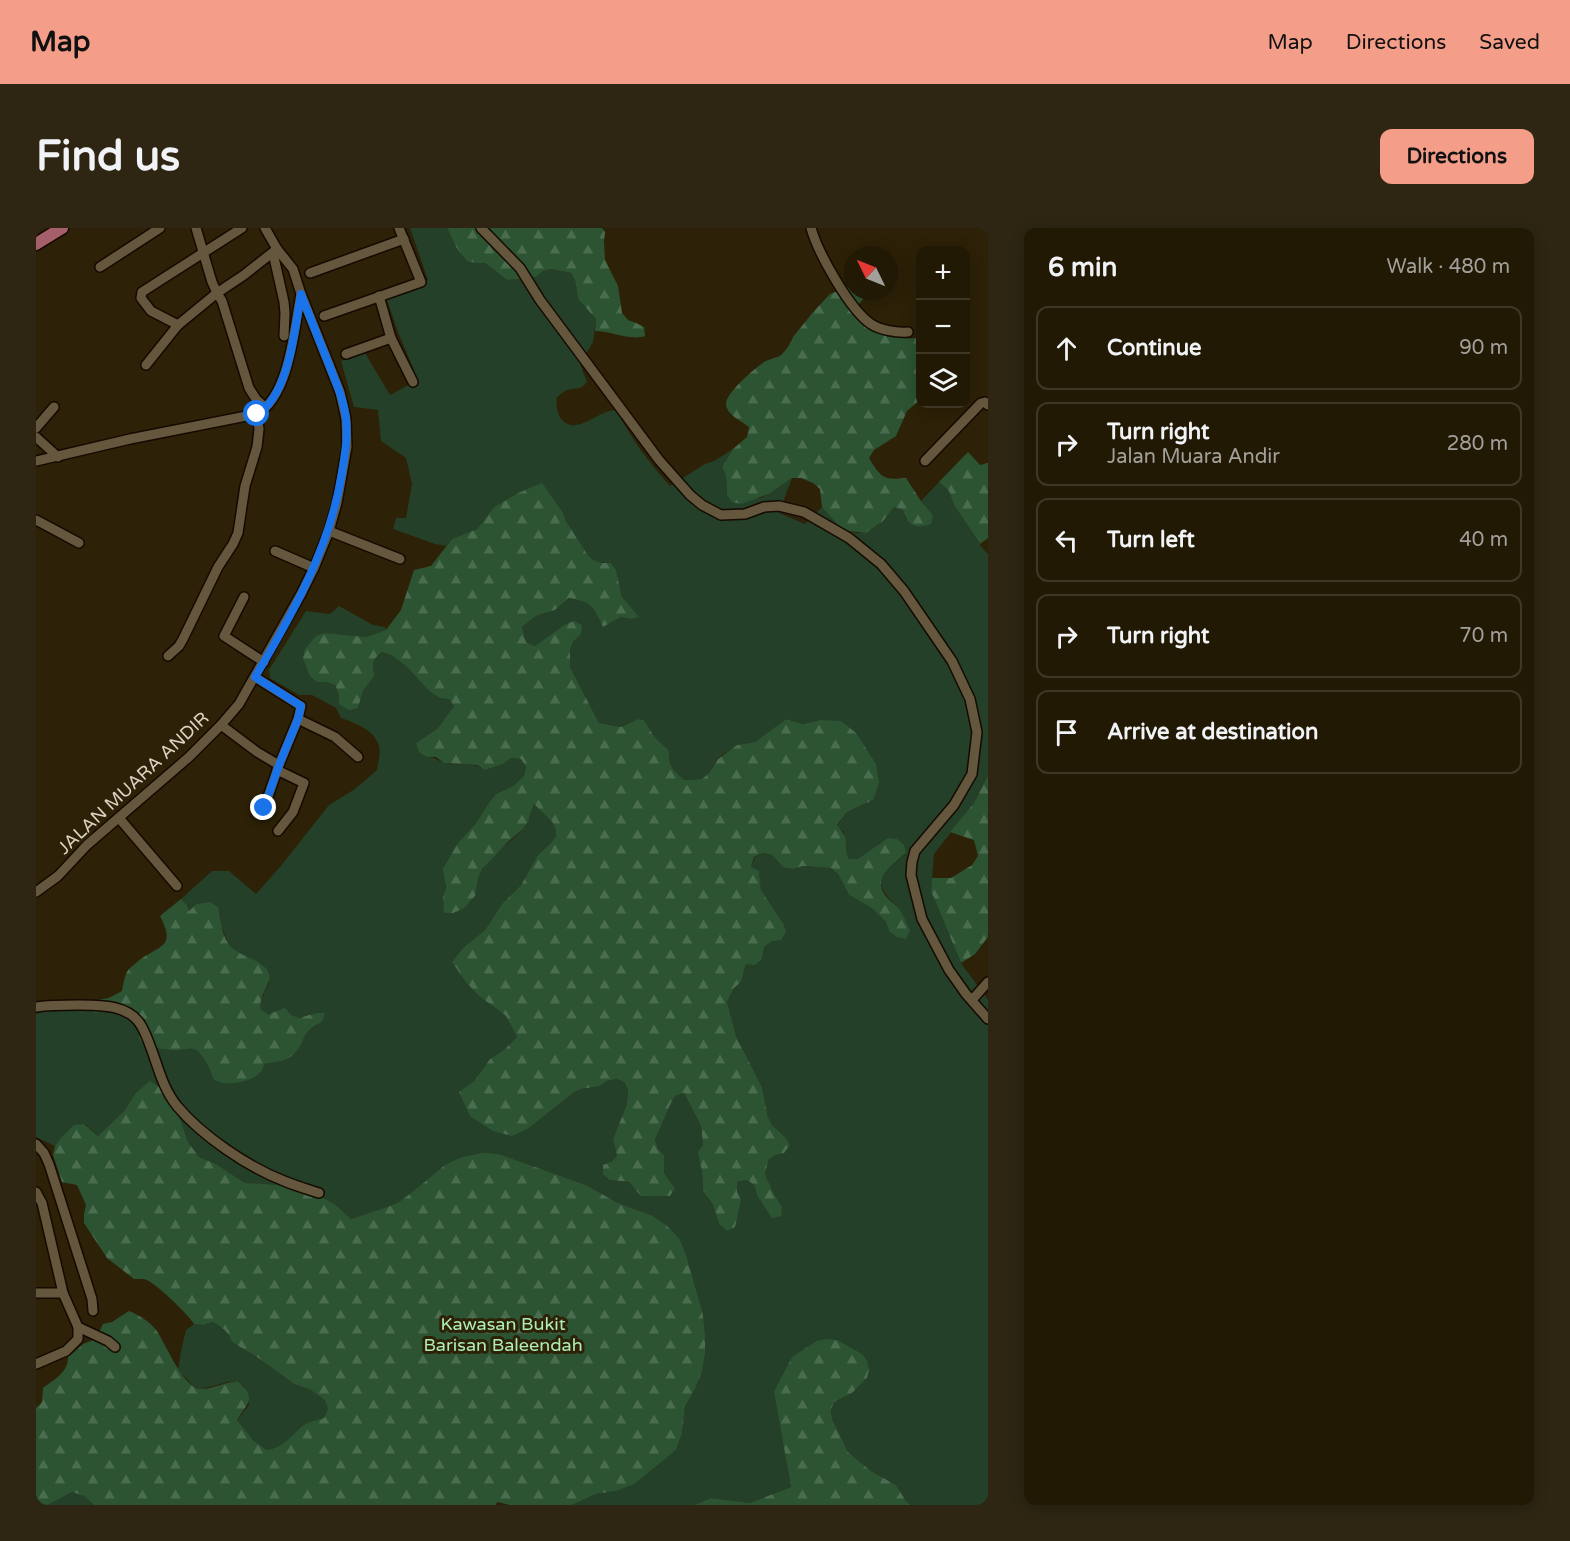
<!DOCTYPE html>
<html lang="en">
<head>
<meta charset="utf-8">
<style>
	:root { --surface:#221905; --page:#2e2613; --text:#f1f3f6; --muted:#a2a09a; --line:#3f3827; --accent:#f49e89 }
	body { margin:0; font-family:"Varela Round",sans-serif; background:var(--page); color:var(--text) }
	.controls { position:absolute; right:18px; top:18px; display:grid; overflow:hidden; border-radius:12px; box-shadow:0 3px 15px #0003 }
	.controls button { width:54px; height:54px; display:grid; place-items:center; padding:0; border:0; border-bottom:2px solid var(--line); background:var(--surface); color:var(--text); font:30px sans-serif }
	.compass { position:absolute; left:808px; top:18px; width:54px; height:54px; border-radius:50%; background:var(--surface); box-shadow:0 3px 15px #0003; rotate:313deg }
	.stop { position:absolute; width:18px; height:18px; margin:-14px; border:4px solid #1a73e8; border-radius:50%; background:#fff }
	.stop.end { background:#1a73e8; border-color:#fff; box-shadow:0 2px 6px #0008 }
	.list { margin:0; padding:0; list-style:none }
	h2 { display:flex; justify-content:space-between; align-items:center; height:78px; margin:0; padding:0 24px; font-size:26px }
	h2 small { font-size:20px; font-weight:400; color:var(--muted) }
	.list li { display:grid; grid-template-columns:39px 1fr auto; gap:18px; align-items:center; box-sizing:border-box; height:84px; margin:0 12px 12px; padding:0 12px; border:2px solid var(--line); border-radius:12px }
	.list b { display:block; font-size:22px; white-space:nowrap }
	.list p { margin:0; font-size:20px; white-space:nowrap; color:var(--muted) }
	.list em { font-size:20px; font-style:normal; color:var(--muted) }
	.icon { flex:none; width:33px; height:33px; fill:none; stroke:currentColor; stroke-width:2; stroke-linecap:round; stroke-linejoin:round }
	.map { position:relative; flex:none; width:952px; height:1277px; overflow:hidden; border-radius:12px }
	header { display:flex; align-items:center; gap:36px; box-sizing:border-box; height:84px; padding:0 30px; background:var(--accent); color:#111 }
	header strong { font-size:28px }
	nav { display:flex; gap:33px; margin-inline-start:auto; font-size:21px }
	.intro { display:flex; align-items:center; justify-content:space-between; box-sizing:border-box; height:144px; padding:0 36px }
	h1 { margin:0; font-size:42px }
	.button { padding:15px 27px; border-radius:12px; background:var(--accent); color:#111; font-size:21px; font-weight:700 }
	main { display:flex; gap:36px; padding:0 36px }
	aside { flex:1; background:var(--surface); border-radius:12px; box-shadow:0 3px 15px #0003 }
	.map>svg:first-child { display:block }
</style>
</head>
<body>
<header>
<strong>Map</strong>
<nav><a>Map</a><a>Directions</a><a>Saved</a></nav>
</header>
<div class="intro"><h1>Find us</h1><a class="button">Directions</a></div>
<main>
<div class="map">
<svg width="952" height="1277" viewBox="0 0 952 1277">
	<defs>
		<pattern id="forest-firs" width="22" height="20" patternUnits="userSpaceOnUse" patternTransform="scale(1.5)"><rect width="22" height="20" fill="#2c5433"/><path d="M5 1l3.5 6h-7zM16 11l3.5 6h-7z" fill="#4a6c4f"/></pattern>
	</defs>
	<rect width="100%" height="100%" fill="#2d2107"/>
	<g fill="#244028">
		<path d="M374,0H411L420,19L440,35H449L471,52L500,49L507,43L515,41L535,45L539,52L542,71L560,91L557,114L544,136L551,154C545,163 538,159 529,163C526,165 524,167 521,169C520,177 521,186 526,192C541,208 562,182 580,182C595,210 613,235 634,258L669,236L678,233L697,221L686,239L690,248L691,267L725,270L733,266L756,250L743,285L769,296L786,279C804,298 820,318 845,294C850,290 853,284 858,279L867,282L870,291L897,287L885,273L903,254L913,263L918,277L947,321L952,326V547L938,575L898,626L895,663L925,735L952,772V1277H875L870,1273L860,1257L835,1243L812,1224L796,1191L795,1182L798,1174L816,1165L831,1150L738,1164L755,1259L714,1275L675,1270L658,1277H536L560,1266L580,1263L640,1222L646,1206L649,1177L659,1161L669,1125V1105L667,1087L615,987L582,975L550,957L463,926L445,925L426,929L363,974L354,978L315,991L301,978L248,957L209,955L180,936L163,929L152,914L146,896L99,866L89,882L62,908L49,896L24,911L19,918L0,909V786L23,777L89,778C103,784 108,807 113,820C122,820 129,822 137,822C144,822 150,820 157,821C166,823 175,843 178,852C195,846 211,840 228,836C235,834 244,834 250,830C268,818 265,804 286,794L280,785L263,790C250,785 237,789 225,782V772L233,755L227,737L197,722L192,715L185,697L184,687L174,674L160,676L153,683L151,677L145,671L176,643H193L220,666L244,639L293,577L319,561L341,542C342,535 345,525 343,518C339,502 319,495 305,490L300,480L276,467H263L234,450L233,442L270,383L294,386L303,378L337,397L349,399L350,402L330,409L288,405L281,454H291L299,457L303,467L322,480L327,463L339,447C335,436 337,431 346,424L355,427L370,438L393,463L413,471L418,478L402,500L380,515L391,529C402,530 401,533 410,535C424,538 436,533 449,542L467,536L475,530L485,531L490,539L489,548L477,558L460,566L454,573L440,595L422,615L407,668H439C440,662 440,655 442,649C449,630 474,616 487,601C494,594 495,584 498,576L517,595L520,603V608L515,615L502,627L485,657L466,676L449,702L428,719L443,768L470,788L481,809L469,821L454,831L438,853L424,864L493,900L537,865L545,861L564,858L571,853L580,851L588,854L592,862L591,876L577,911L581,928L575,934L574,952L639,960L628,945V927L622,921L619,912L634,877L639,868L648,865L665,898L667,917L663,924L666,944L667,962L677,977L683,996L701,964V954L711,952L718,957L721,967L746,979L737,964L729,946L731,932L739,927L749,909L736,897L732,889L726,859L700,808L691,774L698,760L705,754L710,736L726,731L728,719L736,713L747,695L725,662L723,644L715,639L719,629L727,625L736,627L748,640L757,641L767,638L795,640L802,646L813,667L837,681L850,694L853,703L862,679C833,653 845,646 870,626L852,610L822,632L813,631L809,623L808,604L801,598L811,584L837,572L784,492L767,496L750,491L719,514L701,517L682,530L673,545L666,551L647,552C637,542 632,538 633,523L618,508L608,492L602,491L585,499L563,495L534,439V422L537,414L545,406L528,397L499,418L490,414L486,399L500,388L519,382L533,370C557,375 556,377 567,399L585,389L594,391L602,389L586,369L580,342L575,335C568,335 561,335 556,331C547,325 530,295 527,285L482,265L458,279L441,301L416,311L410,318L399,316L357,301L360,290H370L376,256L370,230L345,213L342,182L318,179L305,133L329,125L354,167L382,152L362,104L351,72L392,52Z"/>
		<path d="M176,1094C186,1099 192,1103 196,1114L221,1129L258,1156L275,1162L290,1172L292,1181L288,1190C282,1192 274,1193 269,1196C253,1208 253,1217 231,1222L218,1213L201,1192L213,1177L209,1160L203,1153L192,1154L165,1161L157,1158L142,1142L145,1123L150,1102L158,1096L167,1097Z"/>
		<path d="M36,1264L48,1268L58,1277H12Z"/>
	</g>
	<g fill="url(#forest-firs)">
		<path d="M411,0H566L569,4L568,13L569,32L582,58L586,85L592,92L600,95L608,99L609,108C593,113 576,103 559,103L560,91L542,71L539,52L535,45L515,41L507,43L500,49L471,52L449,35H440L431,33L420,19Z"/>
		<path d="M817,57V63H834L816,84C826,101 866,115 884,109V172L871,183L860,208L838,222L833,230C844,248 847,253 870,250L885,273L897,287L895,296C879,301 872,298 867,282L858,279L847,293L830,305L813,303L804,299L786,279L784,261L777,255L765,250H756L733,266L705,276L696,274L691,267L690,248L686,239L697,221L711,209L713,199C706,193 692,188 690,177C688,166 721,138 730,133C736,130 743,130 747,125C751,121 755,115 757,109L778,83L794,66Z"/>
		<path d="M932,224L944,237L952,235V310L944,316L918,277L913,263L903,254Z"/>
		<path d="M506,255L527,285L530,293L551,326L557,332L566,335H575L580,342L586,369L603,389L594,391L585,389L567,399C556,377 557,375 533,370L519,382L500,388L486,399L490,414L499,418L528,397L538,393L546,397L545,406L537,414L534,422V439L563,495L585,499L602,491L608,492L618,508L633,523C632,538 637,542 648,552L666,551L673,545L682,531L701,517L719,514L750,491L767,496L784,492L805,493L820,505L840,536L843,555L837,572L811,584L801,597C817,615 805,614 813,631H822L852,610L861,611L868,617L870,625C858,636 836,649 849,667C853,673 860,676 863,681C868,688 871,696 874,703L870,711L861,709L853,703L850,694L837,681L813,667L802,646L795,640L767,638L757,641L748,640L736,627L727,625L718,629L715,639L723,643L725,662L747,695L750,704L745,712L736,713L728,719L726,731L719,737L710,736L705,754L698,760L691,774L700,808L726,859L732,889L736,897L749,909L754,917L748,925L739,927L732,932L729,946L737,964L746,979L745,988L736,990L721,967L718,957L711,952L701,954V964L705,972L699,999L691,1003L683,996L677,977L667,962L666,944L662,924L667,917L665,898L648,865L639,868L634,877L619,912L622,921L628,927V945L639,960L634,968H605L593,954L574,952L567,946V937L575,934L581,928L577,911L591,876L592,862L588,854L580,851L571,853L564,858L545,861L537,865L493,900L476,908L457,903L434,888L423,864L438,853L454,831L469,821L481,809L470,788L443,768L430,754L416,734L428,719L449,702L466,676L485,657L502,627L515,615L520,608V603L517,595L498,576L492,594L487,601L473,613L446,641L442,650L439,668L427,681L417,685H408L407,668L410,659L407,641L422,615L440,595L454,573L460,566L477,558L488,548L490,539L485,531L475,530L467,536L449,542L441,537L408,535L400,529H391L383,524L380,515L402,500L418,478L413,471L404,470L393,463L370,438L355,427L346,424C337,431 335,436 339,447L327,463L322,480L313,482L303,476V467L299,457L291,454H281L274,448L267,430L269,421L280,408L289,405L330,409L350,402L365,382L378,342L395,338L416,311L441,301L458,279L482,265Z"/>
		<path d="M952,547V709L939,726L925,735L895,663L896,650H915L936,637L942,628L938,612L914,604L938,575Z"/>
		<path d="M145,671L151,677L153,683L160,676L174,674L182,679C185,691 185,704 192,715C200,729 229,731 233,746C235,756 226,764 225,773C224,776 225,779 225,782L233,786L249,780L255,787L263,790L280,785H289L286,794C264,804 270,815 257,827C249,834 238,834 228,836C227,851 200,857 187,855C186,855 179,852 178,852C175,843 166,823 157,821C150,820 144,823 137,822C129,822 122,820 113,820L103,811C103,797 103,784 89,778L59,785L52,781L50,774L73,770L86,763C87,757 88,750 91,744C93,740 98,737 101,734C123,716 141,721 124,688Z"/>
		<path d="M114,853L129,863L146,896L152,914L163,929L180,936L209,955L248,957L284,968L301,978L315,991L354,978L363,974L379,962L409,937L426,929L445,925L463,926L550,957L582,975L615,987L630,997L643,1010L650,1027L667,1087L669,1105V1125L666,1143L659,1161L649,1178L646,1206L640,1222L598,1256L580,1263L560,1266L536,1277H474L461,1274L460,1277H58L48,1268L36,1264L12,1277H0V1180L6,1174L7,1160C19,1151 33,1144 32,1128L36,1126L47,1116L60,1111L67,1096L76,1094L93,1083C103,1087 113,1093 120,1102C130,1115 146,1160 165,1161C175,1161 190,1154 202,1153C221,1171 212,1174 201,1192L218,1213L231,1222C251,1218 254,1207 269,1196C274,1193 282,1192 288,1190L292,1181L289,1172L275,1162L258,1156L221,1129L196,1114C192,1103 186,1099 176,1094L167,1097L158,1096C152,1086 118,1053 108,1051C106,1051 100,1051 98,1051L71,1030L48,995V986L50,977L41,957L26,954L17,927L19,918L24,911L38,897L48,896L62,908L89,882L99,866Z"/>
		<path d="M790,1111L801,1112L826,1126L831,1133L833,1142L831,1150L816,1165L798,1174L795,1182L796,1191L812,1224L835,1243L860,1257L870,1273L875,1277H658L675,1270L714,1275L755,1259L738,1164L756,1129L781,1113Z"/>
	</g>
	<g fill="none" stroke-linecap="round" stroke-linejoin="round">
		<defs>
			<g id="minor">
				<path d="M445,0L484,40L504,72L623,232L654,267L666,277L685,287L709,286L728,279L743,278L768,284L813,310L845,336L868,363L916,433L934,471L941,504L936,546L918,577L879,623L876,634L875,647L886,691L913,742L930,766L952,791"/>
				<path d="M775,0C782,25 814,82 835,96C844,102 861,105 872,104"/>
				<path d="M237,25L248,74L249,85L248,108"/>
				<path d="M64,39L124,0"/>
				<path d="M274,45L368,11"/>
				<path d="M343,68L355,110L377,154"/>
				<path d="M288,88L385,54L363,0"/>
				<path d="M142,97L115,83L105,70L106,64L206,0"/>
				<path d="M310,126L355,110"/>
				<path d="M110,137L142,97L181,65L176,54L160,0"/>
				<path d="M229,179L220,171L213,160L186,73L181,65L208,47L241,21"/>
				<path d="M0,200L18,179"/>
				<path d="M0,209L22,229"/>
				<path d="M0,233L94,211L221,186C254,167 258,100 265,66"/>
				<path d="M889,233L945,175L949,174L952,177"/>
				<path d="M0,292L43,315"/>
				<path d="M293,303L364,331"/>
				<path d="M239,323L278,340"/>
				<path d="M208,369L188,408L228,434"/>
				<path d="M132,428L143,418L147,411L182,339L197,316L202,305L209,258L221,219L223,201L221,186"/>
				<path d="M219,449L265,478L262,491L243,537L228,580"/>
				<path d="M262,491L299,509L322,529"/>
				<path d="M185,497L221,524L243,537"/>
				<path d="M241,542L268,555L257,584L242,603"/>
				<path d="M83,590L141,658"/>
				<path d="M0,664L22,648L51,617L153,529L185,497L203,476L265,366L278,340L293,303L301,275L311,219L310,191L304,164L265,66L257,41L241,21L229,0"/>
				<path d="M936,772L952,754"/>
				<path d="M0,779C14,777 27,777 41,777C63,777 94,776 106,799C120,825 122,854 141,878C166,908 212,939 248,953C260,958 271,961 283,965"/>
				<path d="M0,916L8,925L13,936L56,1071L57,1083"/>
				<path d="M0,964L6,975L27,1065L42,1099V1111L30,1123L0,1136"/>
				<path d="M0,1065H27"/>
				<path d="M42,1099L72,1113L79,1119"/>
			</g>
			<path id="major" d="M0,16L26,0"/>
		</defs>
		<use href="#minor" stroke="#150a00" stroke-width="12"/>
		<use href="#major" stroke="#150a00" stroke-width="15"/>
		<use href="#minor" stroke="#65573d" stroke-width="9"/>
		<use href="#major" stroke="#a45f6a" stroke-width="12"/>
	</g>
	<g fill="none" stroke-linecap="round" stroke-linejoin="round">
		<path stroke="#1a73e8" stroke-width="8" d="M221,186C253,168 259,100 265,66C274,89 283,112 292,134C299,153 308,171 310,191C312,209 309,227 306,245C294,320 257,385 219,449L265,478L262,491L243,537L228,580"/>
	</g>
	<g text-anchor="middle" stroke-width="6" stroke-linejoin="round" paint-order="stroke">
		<g font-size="18" fill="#dcd4c5" stroke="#2d2107">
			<text transform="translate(97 555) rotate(-43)" y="6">JALAN MUARA ANDIR</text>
		</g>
		<g font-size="18" fill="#adeeb6" stroke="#2d2107">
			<text x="467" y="1102">Kawasan Bukit<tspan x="467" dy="21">Barisan Baleendah</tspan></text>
		</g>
	</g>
</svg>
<div class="controls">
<button>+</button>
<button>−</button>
<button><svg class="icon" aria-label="layers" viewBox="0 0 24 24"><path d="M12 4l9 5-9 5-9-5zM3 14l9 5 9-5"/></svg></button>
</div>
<svg class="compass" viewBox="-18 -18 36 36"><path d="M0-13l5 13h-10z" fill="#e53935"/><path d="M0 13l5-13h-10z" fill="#a2a09a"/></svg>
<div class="stop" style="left:221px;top:186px"></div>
<div class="stop end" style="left:228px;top:580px"></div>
</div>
<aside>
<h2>6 min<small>Walk · 480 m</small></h2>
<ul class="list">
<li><svg class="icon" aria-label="ahead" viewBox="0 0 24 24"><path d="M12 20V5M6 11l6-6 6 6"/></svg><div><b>Continue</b></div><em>90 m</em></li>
<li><svg class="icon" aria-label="right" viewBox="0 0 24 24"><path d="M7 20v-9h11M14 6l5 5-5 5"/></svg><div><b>Turn right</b><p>Jalan Muara Andir</p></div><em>280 m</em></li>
<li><svg class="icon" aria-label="left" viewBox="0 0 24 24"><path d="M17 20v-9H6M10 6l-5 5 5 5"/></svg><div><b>Turn left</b></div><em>40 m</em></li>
<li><svg class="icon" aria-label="right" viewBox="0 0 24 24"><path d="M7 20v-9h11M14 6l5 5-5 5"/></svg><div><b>Turn right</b></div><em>70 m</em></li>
<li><svg class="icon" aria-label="arrive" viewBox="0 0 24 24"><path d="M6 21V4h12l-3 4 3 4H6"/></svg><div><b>Arrive at destination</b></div></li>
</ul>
</aside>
</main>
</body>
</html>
